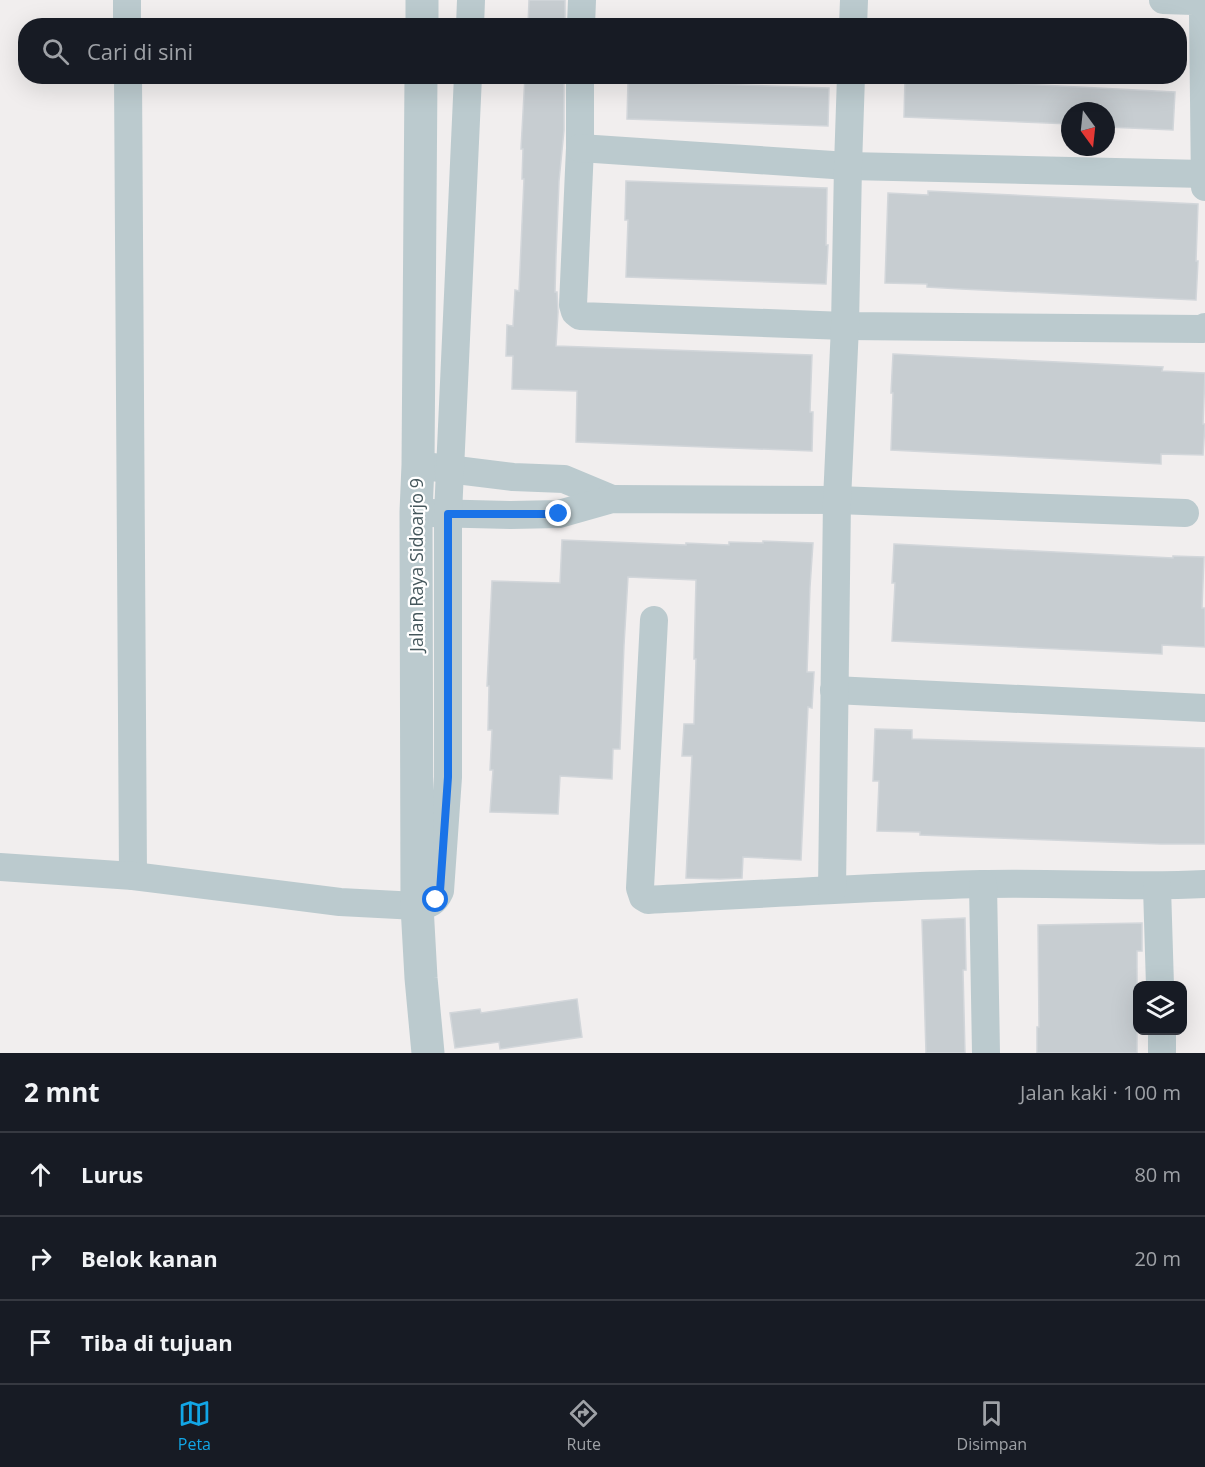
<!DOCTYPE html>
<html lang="id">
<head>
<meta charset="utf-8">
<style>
	:root { --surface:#171b24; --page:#242831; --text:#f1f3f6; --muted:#9ea1a6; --line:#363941; --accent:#12a6e6 }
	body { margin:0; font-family:"Open Sans",sans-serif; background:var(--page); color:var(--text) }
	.controls { position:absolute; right:18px; bottom:18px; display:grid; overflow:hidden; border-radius:12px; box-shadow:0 6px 24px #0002 }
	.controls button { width:54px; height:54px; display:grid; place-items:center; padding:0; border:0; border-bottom:2px solid var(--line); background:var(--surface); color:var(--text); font:30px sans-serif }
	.compass { position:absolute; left:1061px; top:102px; width:54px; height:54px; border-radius:50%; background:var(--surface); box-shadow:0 6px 24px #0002; rotate:165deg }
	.stop { position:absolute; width:18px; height:18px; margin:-14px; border:4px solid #1a73e8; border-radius:50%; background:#fff }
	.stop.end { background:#1a73e8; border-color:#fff; box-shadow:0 2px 6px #0008 }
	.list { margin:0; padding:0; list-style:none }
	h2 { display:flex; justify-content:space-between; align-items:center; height:78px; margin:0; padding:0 24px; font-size:26px }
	h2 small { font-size:20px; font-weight:400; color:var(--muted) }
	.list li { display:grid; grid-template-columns:39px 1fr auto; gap:18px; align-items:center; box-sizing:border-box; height:84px; padding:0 24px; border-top:2px solid var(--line) }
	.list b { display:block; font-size:22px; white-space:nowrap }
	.list em { font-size:20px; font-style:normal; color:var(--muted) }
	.icon { flex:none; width:33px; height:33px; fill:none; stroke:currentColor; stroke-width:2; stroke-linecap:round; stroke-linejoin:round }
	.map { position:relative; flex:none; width:1205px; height:1053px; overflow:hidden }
	.search { position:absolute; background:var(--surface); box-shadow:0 6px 24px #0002; left:18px; right:18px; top:18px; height:66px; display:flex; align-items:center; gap:15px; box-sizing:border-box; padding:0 21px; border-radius:24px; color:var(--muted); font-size:22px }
	.sheet { height:330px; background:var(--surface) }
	nav { display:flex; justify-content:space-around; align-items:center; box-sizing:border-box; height:84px; border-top:2px solid var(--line); background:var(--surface); font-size:16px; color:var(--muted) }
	nav a { display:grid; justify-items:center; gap:3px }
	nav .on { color:var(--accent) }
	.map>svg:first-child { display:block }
</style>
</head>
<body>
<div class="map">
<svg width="1205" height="1053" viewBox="0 0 1205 1053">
	<rect width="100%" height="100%" fill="#f1eeee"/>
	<g fill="#c7cdd1" stroke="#d2d6da" stroke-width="1.5">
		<path d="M529,0H565V26H528Z"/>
		<path d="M525,76H564V130L559,181L556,255L555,292H557L558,312L556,346L812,355L810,412H813L812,451L576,442L577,391L512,389L513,356H506L507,325L513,326L515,290L519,291L524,179H522L523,149H521Z"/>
		<path d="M905,78L1175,92L1173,130L1109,127L1110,126L1106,125V111H1070V124L904,117Z"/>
		<path d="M628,81L829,88L828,126L627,119Z"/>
		<path d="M626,181L827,188L826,245H828L826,284L626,277L628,220H625Z"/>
		<path d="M928,191L1198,204L1196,261H1198L1196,300L961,289L927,287V284L885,283L888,193L928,195Z"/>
		<path d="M893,354L1163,367L1162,371L1205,373L1203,424H1205L1203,455L1161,454V464L891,450L893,393H891Z"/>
		<path d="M562,540L686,545V543L729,545V542L763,543V541L813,543L810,587L807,672H814L812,708L808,707L801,860L743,857L742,878L720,879L686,878L692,756H682L684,724H694L696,659H694L696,580L628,577L624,645L620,749H613L612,779L560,776L558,814L490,812L493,770H490L492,730H488L489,686H487L492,581L560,583Z"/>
		<path d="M894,544L1173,558V556L1204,557L1202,608H1205V647L1162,645V654L892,641L895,583H892Z"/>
		<path d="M875,729L912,730V739L1205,748V844H1161L1024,839L920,835V832L877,831L879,781H873Z"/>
		<path d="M965,918L966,970H963L965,1053H926L922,920Z"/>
		<path d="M1142,923V951H1137V1053H1037V1027H1039L1038,925Z"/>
		<path d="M577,999L582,1037L500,1049L499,1042L455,1048L450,1013L480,1009L481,1013Z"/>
	</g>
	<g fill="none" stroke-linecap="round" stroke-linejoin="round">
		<g stroke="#bbcace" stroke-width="28">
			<path d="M127,0V26"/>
			<path d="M1163,0L1194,1L1201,5L1203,13L1205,187"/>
			<path d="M470,26L471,0"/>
			<path d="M581,26L582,0"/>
			<path d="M853,26L854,0"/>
			<path d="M128,76L133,876"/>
			<path d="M580,76V148L573,305L575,312L580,316L845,326L1202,329L1205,327"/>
			<path d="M580,148L848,166L1204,174"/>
			<path d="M432,467L513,477L564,479L612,499"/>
			<path d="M430,513L511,515L559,514L612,499L837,500L1185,513"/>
			<path d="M654,620L640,888L643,897L648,900C759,894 870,887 981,884C1056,882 1130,888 1205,884"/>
			<path d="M834,690L1205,708"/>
			<path d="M0,867L133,876L340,902L417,906C430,905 435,902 440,891L448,777V514L468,76"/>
			<path d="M983,884L986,1053"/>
			<path d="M1157,887L1160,986"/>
			<path d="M832,890L837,500L845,326L848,166L851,76"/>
			<path d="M1162,1030V1053"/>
		</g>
		<g stroke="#bbcace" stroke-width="33">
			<path d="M422,26V0"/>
			<path d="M421,76L418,465L416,512L417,906L421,978L428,1053"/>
		</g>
	</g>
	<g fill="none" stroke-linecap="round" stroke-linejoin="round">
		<path stroke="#1a73e8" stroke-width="8" d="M436,900L440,891L448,777V514H559"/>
	</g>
	<g text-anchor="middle" stroke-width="4.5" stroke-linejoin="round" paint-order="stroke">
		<g font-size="18" fill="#45575c" stroke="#fff">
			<text transform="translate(417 565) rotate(-90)" y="6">Jalan Raya Sidoarjo 9</text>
		</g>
	</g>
</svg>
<div class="controls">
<button><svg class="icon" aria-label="layers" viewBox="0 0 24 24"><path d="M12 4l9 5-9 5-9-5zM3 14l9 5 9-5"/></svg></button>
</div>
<svg class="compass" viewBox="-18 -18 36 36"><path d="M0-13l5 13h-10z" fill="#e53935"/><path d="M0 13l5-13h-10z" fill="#9ea1a6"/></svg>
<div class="stop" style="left:436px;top:900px"></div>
<div class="stop end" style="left:559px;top:514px"></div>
<div class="search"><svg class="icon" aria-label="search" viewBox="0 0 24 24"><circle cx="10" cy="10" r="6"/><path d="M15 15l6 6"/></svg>Cari di sini</div>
</div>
<section class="sheet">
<h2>2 mnt<small>Jalan kaki · 100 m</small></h2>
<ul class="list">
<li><svg class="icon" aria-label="ahead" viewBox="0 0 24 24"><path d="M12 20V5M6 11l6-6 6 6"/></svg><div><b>Lurus</b></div><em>80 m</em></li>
<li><svg class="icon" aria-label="right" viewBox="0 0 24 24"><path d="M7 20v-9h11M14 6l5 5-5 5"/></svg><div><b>Belok kanan</b></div><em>20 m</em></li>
<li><svg class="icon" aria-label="arrive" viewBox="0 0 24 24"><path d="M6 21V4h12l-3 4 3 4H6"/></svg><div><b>Tiba di tujuan</b></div></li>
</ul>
</section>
<nav>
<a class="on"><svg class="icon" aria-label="map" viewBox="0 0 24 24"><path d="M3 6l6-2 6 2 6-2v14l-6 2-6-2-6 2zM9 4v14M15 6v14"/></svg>Peta</a>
<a><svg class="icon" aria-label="directions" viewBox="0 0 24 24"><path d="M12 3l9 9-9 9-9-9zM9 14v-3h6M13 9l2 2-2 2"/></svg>Rute</a>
<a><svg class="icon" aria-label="saved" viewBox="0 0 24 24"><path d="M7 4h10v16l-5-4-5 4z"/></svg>Disimpan</a>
</nav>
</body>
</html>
